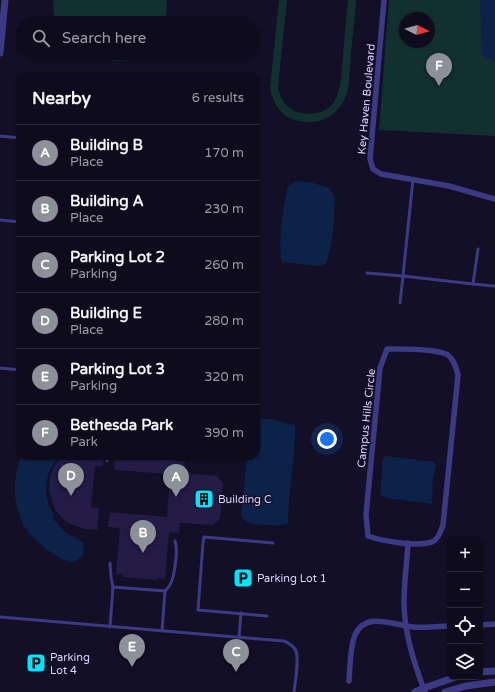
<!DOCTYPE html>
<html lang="en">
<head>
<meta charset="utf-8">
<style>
	:root { --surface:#0e0b1c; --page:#1c1929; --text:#f1f3f6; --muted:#9b9ba3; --line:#2e2b3b; --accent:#8c9099 }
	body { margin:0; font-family:"Varela Round",sans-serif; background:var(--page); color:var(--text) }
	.controls { position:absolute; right:12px; bottom:12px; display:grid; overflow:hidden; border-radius:8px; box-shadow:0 1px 3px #0004 }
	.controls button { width:36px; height:36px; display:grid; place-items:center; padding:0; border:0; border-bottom:1px solid var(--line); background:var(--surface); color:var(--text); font:20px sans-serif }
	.compass { position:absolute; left:399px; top:12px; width:36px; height:36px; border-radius:50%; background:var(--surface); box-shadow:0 1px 3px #0004; rotate:96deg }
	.you { position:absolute; left:327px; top:439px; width:14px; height:14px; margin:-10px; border:3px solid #fff; border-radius:50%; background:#1a73e8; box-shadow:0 0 0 6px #1a73e833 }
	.badge { display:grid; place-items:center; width:26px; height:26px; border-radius:50%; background:var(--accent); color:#fff; font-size:13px; font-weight:700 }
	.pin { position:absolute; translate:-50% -33px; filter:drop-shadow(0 1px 2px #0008) }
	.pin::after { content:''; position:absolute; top:21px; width:14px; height:12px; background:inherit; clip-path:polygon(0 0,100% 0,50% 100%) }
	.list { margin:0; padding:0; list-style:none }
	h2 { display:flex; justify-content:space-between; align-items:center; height:52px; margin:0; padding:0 16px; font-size:17px }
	h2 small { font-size:13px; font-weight:400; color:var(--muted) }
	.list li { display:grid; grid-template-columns:26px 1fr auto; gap:12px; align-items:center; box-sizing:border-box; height:56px; padding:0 16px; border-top:1px solid var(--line) }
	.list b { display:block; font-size:15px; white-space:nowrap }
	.list p { margin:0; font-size:13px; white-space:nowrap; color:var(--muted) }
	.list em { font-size:13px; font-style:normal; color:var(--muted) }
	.icon { flex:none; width:22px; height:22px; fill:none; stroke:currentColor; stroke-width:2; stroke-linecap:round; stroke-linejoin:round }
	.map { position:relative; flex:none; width:495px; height:692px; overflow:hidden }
	.search { position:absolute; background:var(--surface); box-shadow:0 1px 3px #0004; left:16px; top:16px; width:244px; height:44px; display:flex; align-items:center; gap:10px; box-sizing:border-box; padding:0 14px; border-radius:22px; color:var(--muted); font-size:15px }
	.panel { position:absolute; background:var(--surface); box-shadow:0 1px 3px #0004; left:16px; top:72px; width:244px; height:388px; border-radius:12px }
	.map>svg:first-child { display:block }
</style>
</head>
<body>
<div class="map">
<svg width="495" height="692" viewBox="0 0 495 692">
	<rect width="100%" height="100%" fill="#130f26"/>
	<g fill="#12302f" fill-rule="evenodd">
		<path d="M53,0H167L166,23H58L54,15Z"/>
		<path d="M279,0H287L278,87C280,99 288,111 301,113C314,115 328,113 335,100C342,87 341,72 343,58C344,39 346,19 348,0H356C355,17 353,35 351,52C350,64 350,77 348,89C342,114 320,128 295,120C280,116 272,101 270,87Z"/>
		<path d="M389,0H495V136L379,130ZM405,18H429V42H405Z"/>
		<path d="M85,53H155L136,60L114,61Z"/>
	</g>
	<g fill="#0c2248">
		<path d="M480,0H495V62L482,55Z"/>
		<path d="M297,181L313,183L330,188L335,198C334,217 334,247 325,264L319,266L282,262C277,248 284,202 288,186Z"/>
		<path d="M256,419H269L295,425C296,458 288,491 288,524C279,526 253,526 246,521C244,520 243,518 241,516L247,456H256Z"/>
		<path d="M22,456H59L50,469L47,480L46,493L48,503L53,513L54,520L63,529L66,533L79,539L84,544L83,555C80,558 77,561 73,562C61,563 33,540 26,529C23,525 21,518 19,513C12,496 14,472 22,456Z"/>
		<path d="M385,456L434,462L436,465L433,478L432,504L386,498L380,495L383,459Z"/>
	</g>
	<g fill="#241b47">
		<path d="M62,456H104L103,466H95L91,508H99L97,530L84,529L71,524L64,520L56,511L52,501L49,491L50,478L53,468Z"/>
		<path d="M115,456H175V461L185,462L184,473L217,476L223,483L220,519L213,525L180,523L179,533L169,532L165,579L158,578L157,580L123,577V574H116L120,528L108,527L110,512L167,517L170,474L114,470Z"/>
	</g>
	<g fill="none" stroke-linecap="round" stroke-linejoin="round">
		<g stroke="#3d3a85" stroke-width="3">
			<path d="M0,136L20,138"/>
			<path d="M413,179L403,276L473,284L478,249"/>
			<path d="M0,220L20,222"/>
			<path d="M367,273L403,276L400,303"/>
			<path d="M473,284L494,286"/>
			<path d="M0,368L20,370"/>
			<path d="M107,461L108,456"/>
			<path d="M110,563L111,577L113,587"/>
			<path d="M165,591C168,588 171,584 172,580C175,571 178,549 175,541"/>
			<path d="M267,616L198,610L203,543L204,537L273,543"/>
			<path d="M0,617L284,641C289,643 292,645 295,649C300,658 295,682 294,692"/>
			<path d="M110,627L113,587L165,591L162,631"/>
			<path d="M239,638L241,613"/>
		</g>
		<g stroke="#3d3a85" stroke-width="5.5">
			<path d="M384,0L370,159L373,169L381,174L449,186L495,199"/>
			<path d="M387,349C401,349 436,348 448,355C454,360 456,367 458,375L443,525C441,530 439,538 434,541C420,548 382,541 368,536L366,515L380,368Z"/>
			<path d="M408,543C407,563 404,582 404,602C404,633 414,664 425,692"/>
			<path d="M480,625L495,624"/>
			<path d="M349,681C350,667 350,647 355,635C366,611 393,625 413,627C425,628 438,626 450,626"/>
		</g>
		<g stroke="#3d3a85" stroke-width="7">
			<path d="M0,53L5,0"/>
			<path d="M480,672L495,671"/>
			<path d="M415,692L424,688L456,677"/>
			<path d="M445,692L466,686L495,682"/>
		</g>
	</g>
	<defs>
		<symbol id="building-square" viewBox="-11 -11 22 22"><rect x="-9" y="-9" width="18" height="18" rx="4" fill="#00e5ff" stroke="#130f26"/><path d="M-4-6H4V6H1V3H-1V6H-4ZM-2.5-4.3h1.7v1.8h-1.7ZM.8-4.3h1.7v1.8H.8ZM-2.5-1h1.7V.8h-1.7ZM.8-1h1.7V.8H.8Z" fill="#111"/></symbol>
		<symbol id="parking-square" viewBox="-11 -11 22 22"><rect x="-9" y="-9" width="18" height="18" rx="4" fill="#00e5ff" stroke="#130f26"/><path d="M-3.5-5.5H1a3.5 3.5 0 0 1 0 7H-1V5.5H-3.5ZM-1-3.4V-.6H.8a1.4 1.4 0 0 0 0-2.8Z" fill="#111"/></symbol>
	</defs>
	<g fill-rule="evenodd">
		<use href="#building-square" x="193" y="488" width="22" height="22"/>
		<use href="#parking-square" x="232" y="567" width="22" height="22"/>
		<use href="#parking-square" x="25" y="652" width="22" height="22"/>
	</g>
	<g text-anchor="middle" stroke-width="3" stroke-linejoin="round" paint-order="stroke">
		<g font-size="11" fill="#d9d4ff" stroke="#130f26">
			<text transform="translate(366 99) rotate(-85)" y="4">Key Haven Boulevard</text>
			<text transform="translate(366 418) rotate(-84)" y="4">Campus Hills Circle</text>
		</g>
		<g font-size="11" fill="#d9d4ff" stroke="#130f26" text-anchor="start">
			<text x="218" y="503">Building C</text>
			<text x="257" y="582">Parking Lot 1</text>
			<text x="50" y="661">Parking<tspan x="50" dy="13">Lot 4</tspan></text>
		</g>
	</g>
</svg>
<div class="controls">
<button>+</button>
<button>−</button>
<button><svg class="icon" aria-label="locate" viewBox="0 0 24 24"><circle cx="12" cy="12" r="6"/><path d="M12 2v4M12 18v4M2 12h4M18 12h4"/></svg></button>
<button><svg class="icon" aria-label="layers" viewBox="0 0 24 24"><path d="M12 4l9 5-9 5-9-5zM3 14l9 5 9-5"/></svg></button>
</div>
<svg class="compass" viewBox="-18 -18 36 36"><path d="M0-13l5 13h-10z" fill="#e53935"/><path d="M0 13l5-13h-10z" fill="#9b9ba3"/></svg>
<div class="you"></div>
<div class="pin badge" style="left:176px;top:497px">A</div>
<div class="pin badge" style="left:143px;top:553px">B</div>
<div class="pin badge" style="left:236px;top:672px">C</div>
<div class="pin badge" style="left:71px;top:496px">D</div>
<div class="pin badge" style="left:132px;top:667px">E</div>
<div class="pin badge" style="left:439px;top:86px">F</div>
<div class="search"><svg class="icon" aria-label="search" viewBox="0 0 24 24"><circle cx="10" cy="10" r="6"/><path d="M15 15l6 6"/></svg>Search here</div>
<section class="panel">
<h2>Nearby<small>6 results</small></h2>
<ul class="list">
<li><span class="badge">A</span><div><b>Building B</b><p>Place</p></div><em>170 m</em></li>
<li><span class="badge">B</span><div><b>Building A</b><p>Place</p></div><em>230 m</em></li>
<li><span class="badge">C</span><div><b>Parking Lot 2</b><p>Parking</p></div><em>260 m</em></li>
<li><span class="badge">D</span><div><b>Building E</b><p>Place</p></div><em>280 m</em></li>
<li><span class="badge">E</span><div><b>Parking Lot 3</b><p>Parking</p></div><em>320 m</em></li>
<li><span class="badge">F</span><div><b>Bethesda Park</b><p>Park</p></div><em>390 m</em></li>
</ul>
</section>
</div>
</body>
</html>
